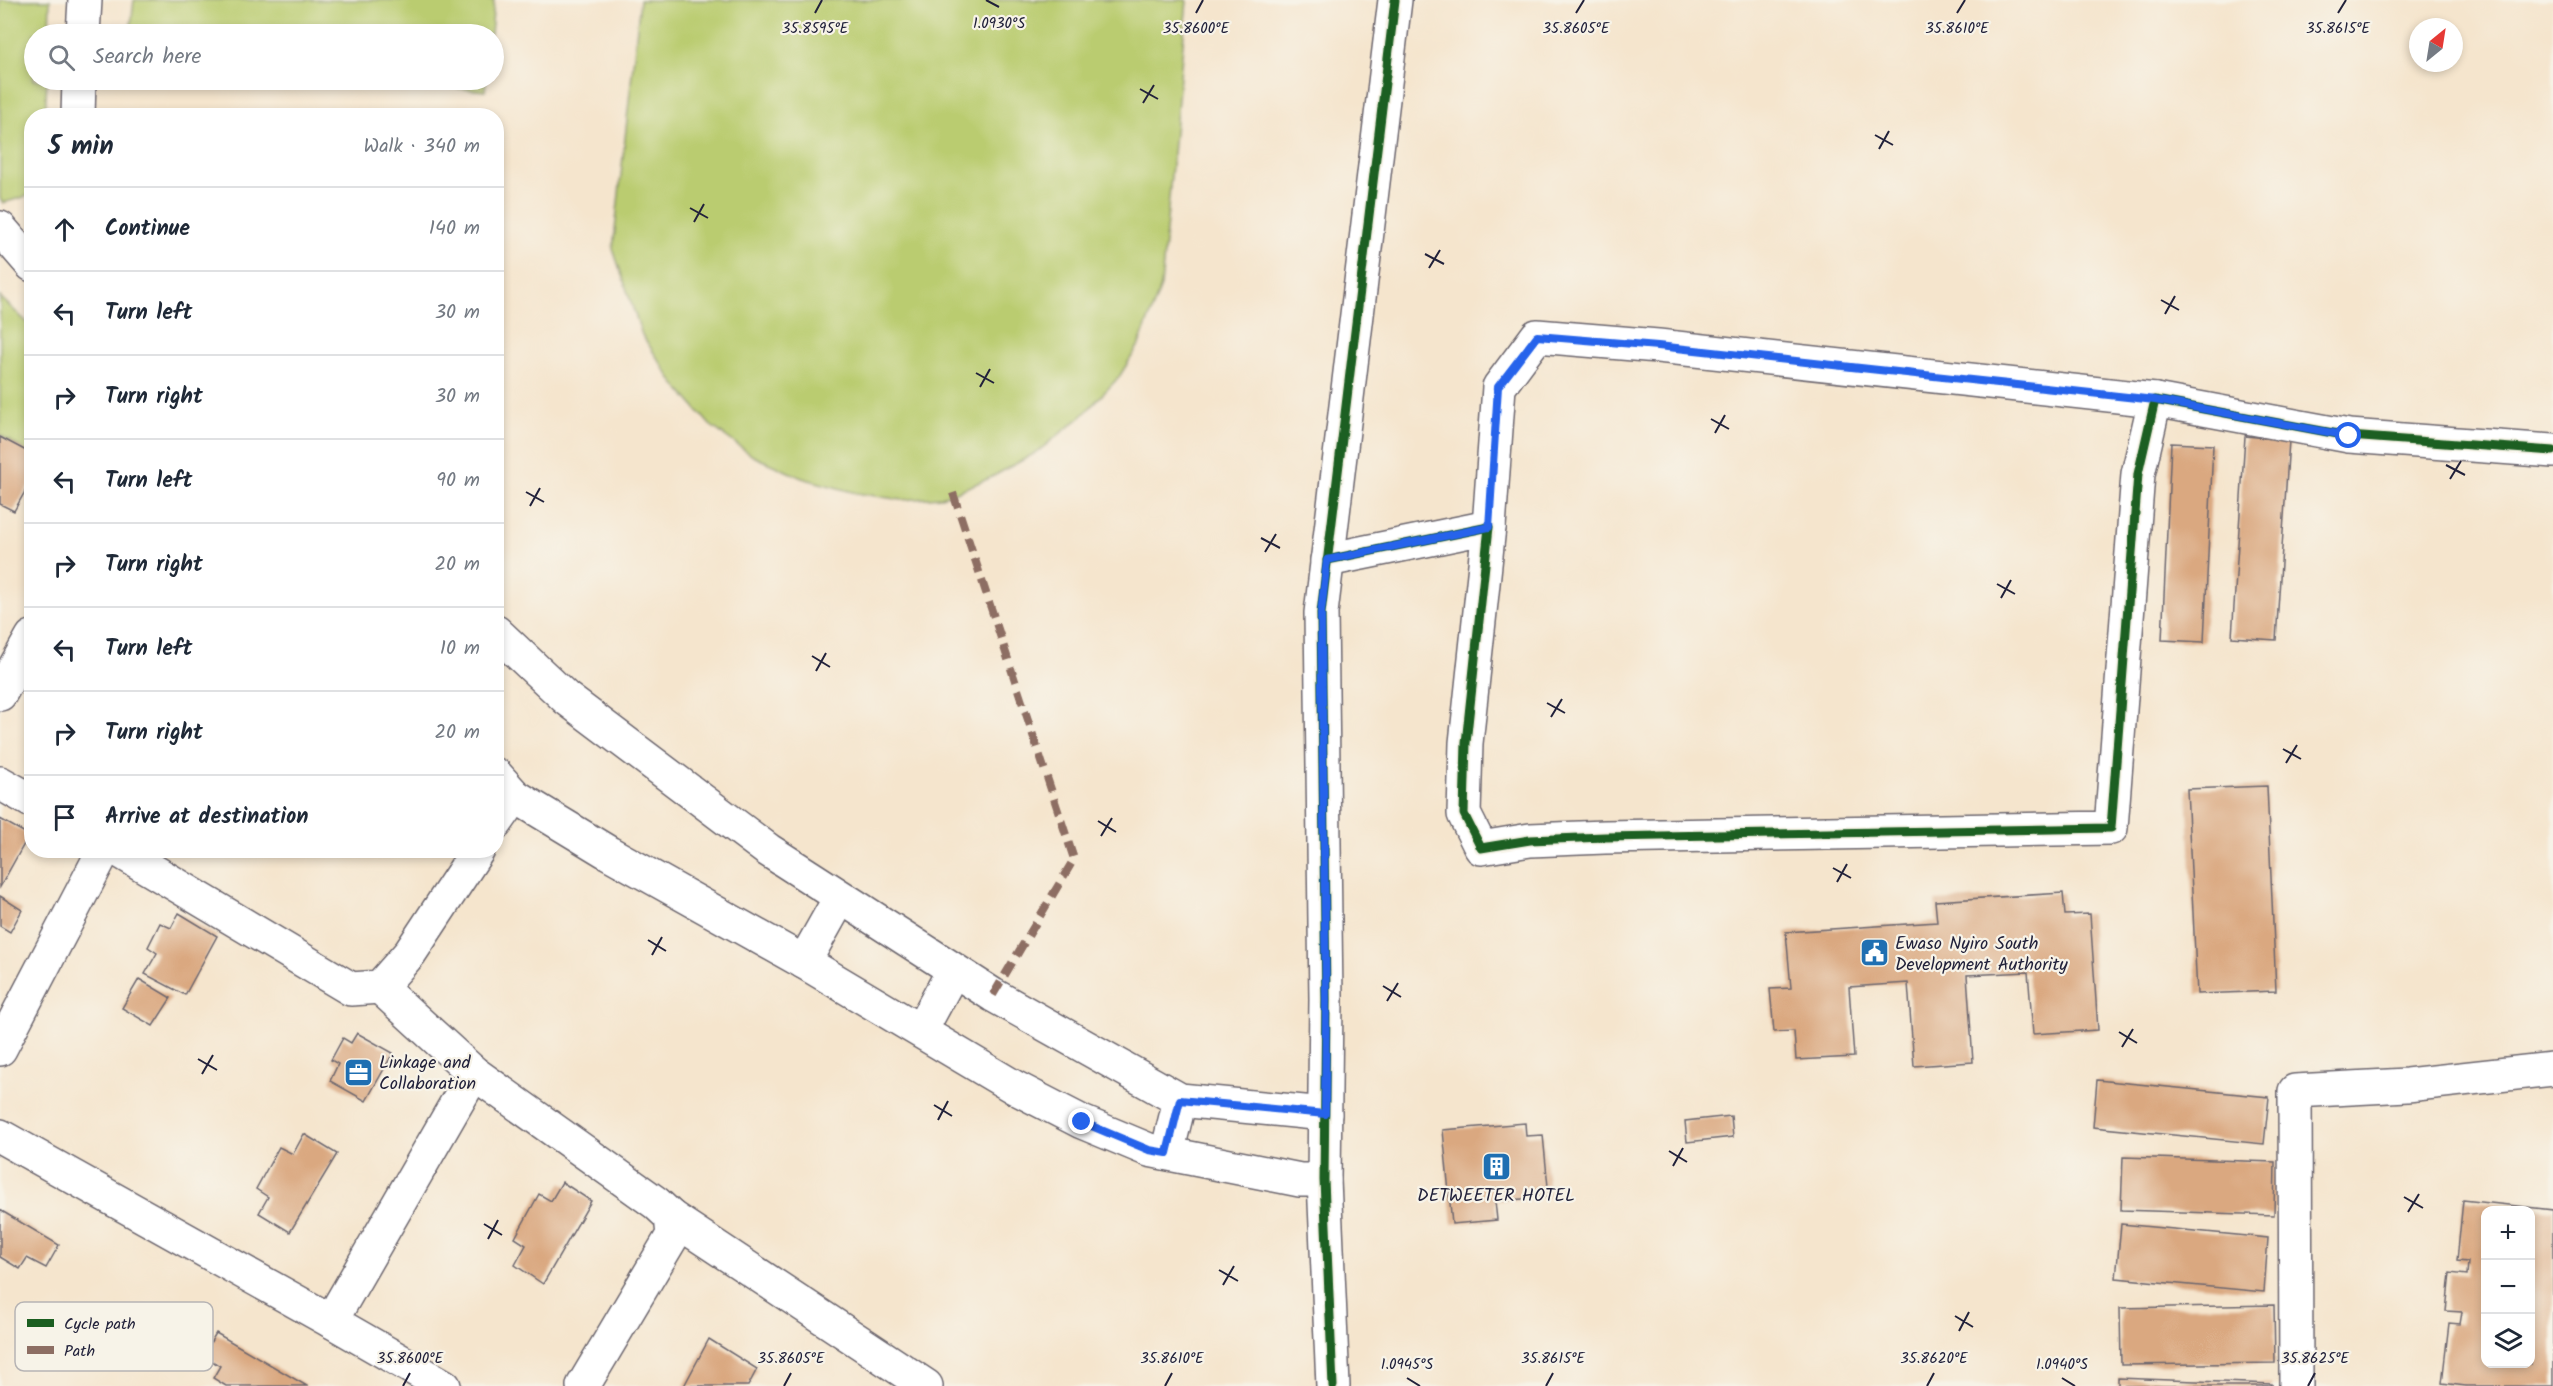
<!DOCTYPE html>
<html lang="en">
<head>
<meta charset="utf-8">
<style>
	:root { --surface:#fff; --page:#f6f6f7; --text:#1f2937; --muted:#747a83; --line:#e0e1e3 }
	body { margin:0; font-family:Kalam,sans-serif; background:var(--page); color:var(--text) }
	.controls { position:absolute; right:18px; bottom:18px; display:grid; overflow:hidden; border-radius:12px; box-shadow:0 3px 9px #0003 }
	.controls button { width:54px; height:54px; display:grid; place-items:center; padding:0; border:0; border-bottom:2px solid var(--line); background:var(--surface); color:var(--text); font:30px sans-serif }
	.compass { position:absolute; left:2409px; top:18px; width:54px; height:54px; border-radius:50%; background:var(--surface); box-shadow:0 3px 9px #0003; rotate:30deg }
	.stop { position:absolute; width:18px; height:18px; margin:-14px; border:4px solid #2563eb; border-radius:50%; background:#fff }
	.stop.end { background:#2563eb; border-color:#fff; box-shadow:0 2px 6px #0008 }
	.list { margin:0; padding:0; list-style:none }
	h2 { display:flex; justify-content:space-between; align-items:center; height:78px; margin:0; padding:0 24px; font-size:26px }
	h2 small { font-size:20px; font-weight:400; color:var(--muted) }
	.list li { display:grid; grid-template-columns:39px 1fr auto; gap:18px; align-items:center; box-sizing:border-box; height:84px; padding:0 24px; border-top:2px solid var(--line) }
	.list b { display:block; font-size:22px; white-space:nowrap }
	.list em { font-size:20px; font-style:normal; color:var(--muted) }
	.icon { flex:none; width:33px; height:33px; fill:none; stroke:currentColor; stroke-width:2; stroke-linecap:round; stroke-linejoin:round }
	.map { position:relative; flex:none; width:2553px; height:1386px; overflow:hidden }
	.search { position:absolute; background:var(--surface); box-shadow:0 3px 9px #0003; left:24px; top:24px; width:480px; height:66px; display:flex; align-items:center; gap:15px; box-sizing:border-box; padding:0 21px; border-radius:33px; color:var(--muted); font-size:22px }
	.panel { position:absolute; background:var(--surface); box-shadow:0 3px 9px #0003; left:24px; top:108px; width:480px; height:750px; border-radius:24px }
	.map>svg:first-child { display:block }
</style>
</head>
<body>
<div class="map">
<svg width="2553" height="1386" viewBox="0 0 2553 1386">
	<rect width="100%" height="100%" fill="#f7f3e8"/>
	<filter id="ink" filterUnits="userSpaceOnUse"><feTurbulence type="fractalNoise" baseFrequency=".0167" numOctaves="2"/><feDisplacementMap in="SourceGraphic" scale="12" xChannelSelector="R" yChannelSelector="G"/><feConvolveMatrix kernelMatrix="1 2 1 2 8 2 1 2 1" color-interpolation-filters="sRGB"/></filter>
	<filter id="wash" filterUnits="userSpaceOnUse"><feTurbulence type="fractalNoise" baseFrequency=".008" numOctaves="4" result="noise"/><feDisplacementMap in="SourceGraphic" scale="24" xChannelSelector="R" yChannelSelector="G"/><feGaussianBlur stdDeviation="1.35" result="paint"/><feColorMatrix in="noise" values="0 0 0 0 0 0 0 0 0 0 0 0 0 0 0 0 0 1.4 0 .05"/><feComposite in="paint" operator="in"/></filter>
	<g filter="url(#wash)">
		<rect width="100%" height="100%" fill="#f5e5cd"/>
		<g fill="#bacc6f" stroke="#6e7755" stroke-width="1.5">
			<path d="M0,0H50L49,34H34V80H47L45,115L32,116L31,195L3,203L0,199Z"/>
			<path d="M134,0H494L491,34H130Z"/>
			<path d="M640,0H1187L1161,286L1139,345L1119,377L1082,416L1037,452L990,478L953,493L941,497L902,500L856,493L802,478L753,456L710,425L674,383L642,335L613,249Z"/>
			<path d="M376,80H486L485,91Z"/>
			<path d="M0,297L31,326V454L0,435Z"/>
		</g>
		<g id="blocks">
			<g fill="#daa880" fill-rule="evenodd">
				<path d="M2245,436L2289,440L2276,640L2232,637Z"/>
				<path d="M0,437L32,454V479L14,511L0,504Z"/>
				<path d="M2171,443L2213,445L2204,642L2162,640Z"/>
				<path d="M2267,786L2276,991L2197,994L2187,789Z"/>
				<path d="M0,819L29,835L0,887Z"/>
				<path d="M2063,893L2065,915L2090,914L2098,1030L2033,1034L2028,972L1967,975L1973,1062L1914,1066L1908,983L1849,987L1854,1057L1796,1060L1794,1031L1774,1032L1770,989L1791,988L1786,932L1937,922L1935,901Z"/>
				<path d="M0,896L22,910L10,932L0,926Z"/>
				<path d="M179,913L217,936L185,995L145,974L157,953L148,947L160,923L171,928Z"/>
				<path d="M139,979L171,998L153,1026L122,1008Z"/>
				<path d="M357,1033L393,1053L366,1101L330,1081L338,1064L331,1060L343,1038L351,1043Z"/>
				<path d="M2097,1080L2269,1097L2264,1144L2093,1127Z"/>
				<path d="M1731,1116L1733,1137L1687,1142L1685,1121Z"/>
				<path d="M1525,1123L1526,1136L1543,1135L1549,1197L1495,1201L1497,1220L1452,1224L1443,1130Z"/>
				<path d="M304,1134L337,1154L290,1232L259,1213L268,1197L256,1189L279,1147L293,1154Z"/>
				<path d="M2123,1157L2275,1162L2274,1215L2121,1210Z"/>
				<path d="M562,1182L591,1201L543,1284L515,1265L526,1245L515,1238L539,1194L551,1201Z"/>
				<path d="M2463,1200L2553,1210V1386H2466L2442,1383L2449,1323L2460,1324L2462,1312L2446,1311L2450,1273L2467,1275L2468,1262L2457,1261ZM2486,1210H2530V1364H2486Z"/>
				<path d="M0,1210L59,1245L46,1268L27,1258L20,1269L0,1257Z"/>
				<path d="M2121,1224L2268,1238L2264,1292L2116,1278Z"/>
				<path d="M2274,1305L2275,1363L2121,1365L2120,1308Z"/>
				<path d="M216,1333L307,1386H226L213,1378L220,1366L203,1355Z"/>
				<path d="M709,1339L757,1369L748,1386H684Z"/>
				<path d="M2118,1378L2272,1384V1386H2118Z"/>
			</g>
		</g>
	</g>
	<g filter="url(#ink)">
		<use href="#blocks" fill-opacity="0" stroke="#6c666e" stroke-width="1.5"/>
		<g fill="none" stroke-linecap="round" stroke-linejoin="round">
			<defs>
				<g id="minor">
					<path d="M83,34L85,0"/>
					<path d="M78,116L79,80"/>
					<path d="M0,228L32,265"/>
					<path d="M1489,527L1499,387L1537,336L1658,346L2155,400"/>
					<path d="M1327,560L1489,527L1466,743L1464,814L1481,848L1530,840L1605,837L2111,828L2138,474L2155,400L2349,436L2553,451"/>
					<path d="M496,632L566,698L768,850L993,995L1180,1100L1325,1114"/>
					<path d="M0,694L32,637"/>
					<path d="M496,775L515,796L609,853L804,962L1014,1087L1082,1122L1149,1150L1300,1180H1324"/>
					<path d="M0,783L32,801"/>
					<path d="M496,823L515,796"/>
					<path d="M118,850L351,989L380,987L410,953L478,850"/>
					<path d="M804,962L840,898"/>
					<path d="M380,987L474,1073L656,1203L671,1217L673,1235L583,1386"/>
					<path d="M921,1030L953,971"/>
					<path d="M0,1049L104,850"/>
					<path d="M0,1136L331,1321"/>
					<path d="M1167,1153L1180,1100"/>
					<path d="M671,1217L926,1386"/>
					<path d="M444,1386L331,1321L474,1073"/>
					<path d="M1333,1386L1324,1180L1326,999L1321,613L1395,0"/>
					<path d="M2296,1386L2295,1091L2407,1085L2553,1069"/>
				</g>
			</defs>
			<use href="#minor" stroke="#6c666e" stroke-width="36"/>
			<use href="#minor" stroke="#fff" stroke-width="33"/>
			<path stroke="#8d6e63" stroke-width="8" stroke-dasharray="15 8" stroke-linecap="butt" d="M953,493L1074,859L993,995"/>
			<defs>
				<g id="cycleway">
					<path d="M1327,560L1489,527L1466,743L1464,814L1481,848L1530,840L1605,837L2111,828L2138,474L2155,400L2349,436L2553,451"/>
					<path d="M1333,1386L1324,1180L1326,999L1321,613L1395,0"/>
				</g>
			</defs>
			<use href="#cycleway" stroke="#f7f3e8" stroke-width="13"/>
			<use href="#cycleway" stroke="#1b5e20" stroke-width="9"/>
		</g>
	</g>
	<g fill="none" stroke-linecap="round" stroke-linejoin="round" filter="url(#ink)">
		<path stroke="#2563eb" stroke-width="8" d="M1082,1122L1149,1150L1167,1153L1180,1100L1325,1114L1326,999L1321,613L1327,560L1489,527L1498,387L1537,336L1658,346L2155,400L2349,436"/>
	</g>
	<path fill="none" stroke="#22223b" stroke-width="2" d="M986,0L999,7M815,13L822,0M1196,13L1203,0M1576,13L1584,0M1957,13L1965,0M2338,13L2346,0M1140,89L1158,99M1143,103L1154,85M1875,135L1893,145M1879,149L1889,131M690,208L708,218M694,222L704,204M1425,254L1444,264M1429,268L1440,250M2161,300L2179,310M2165,314L2175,296M976,373L994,383M980,387L990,369M1711,419L1729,429M1715,433L1725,415M2446,465L2465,475M2450,479L2461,461M526,492L544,502M530,506L540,488M1261,538L1280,548M1265,552L1276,534M1997,584L2015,594M2001,598L2011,580M812,656L830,667M816,671L826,653M1547,703L1565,713M1551,717L1562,699M2283,749L2301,759M2286,763L2297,745M1098,821L1116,832M1101,836L1112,818M1833,868L1851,878M1837,882L1847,864M648,940L666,951M652,955L662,937M1383,986L1401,997M1387,1001L1398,983M2119,1032L2137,1043M2122,1047L2133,1029M198,1059L217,1070M202,1074L213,1055M934,1105L952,1116M938,1120L948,1101M1669,1151L1687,1162M1673,1166L1683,1148M2404,1197L2423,1208M2408,1212L2419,1194M484,1224L502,1235M488,1239L498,1220M1219,1270L1238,1281M1223,1285L1234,1266M1955,1316L1973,1327M1959,1331L1969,1312M1407,1378L1420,1386M2062,1378L2075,1386M403,1386L410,1373M784,1386L791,1373M1165,1386L1172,1373M1546,1386L1553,1373M1927,1386L1934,1373M2308,1386L2315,1373"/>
	<defs>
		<symbol id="civic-square" viewBox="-11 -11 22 22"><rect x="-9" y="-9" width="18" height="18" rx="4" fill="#1f6fb2" stroke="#f7f3e8"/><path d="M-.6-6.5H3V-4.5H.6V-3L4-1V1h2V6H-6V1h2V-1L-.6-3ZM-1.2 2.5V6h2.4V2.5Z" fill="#fff"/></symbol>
		<symbol id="office-square" viewBox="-11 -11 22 22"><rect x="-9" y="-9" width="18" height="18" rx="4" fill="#1f6fb2" stroke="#f7f3e8"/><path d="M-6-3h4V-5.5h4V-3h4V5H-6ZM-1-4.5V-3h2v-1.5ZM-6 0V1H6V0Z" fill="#fff"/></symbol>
		<symbol id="building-square" viewBox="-11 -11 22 22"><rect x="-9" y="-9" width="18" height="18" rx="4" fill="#1f6fb2" stroke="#f7f3e8"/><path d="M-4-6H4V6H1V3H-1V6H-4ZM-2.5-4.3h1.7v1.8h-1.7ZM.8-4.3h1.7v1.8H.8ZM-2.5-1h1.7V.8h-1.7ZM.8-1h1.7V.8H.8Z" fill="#fff"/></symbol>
	</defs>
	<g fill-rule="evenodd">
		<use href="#civic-square" x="1858" y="936" width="33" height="33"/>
		<use href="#office-square" x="342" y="1056" width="33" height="33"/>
		<use href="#building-square" x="1480" y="1150" width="33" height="33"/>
	</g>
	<g text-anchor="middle" stroke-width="4.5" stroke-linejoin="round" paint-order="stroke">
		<g font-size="18" fill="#22223b" stroke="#f7f3e8" text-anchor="start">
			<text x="1895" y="949">Ewaso Nyiro South<tspan x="1895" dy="21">Development Authority</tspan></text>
			<text x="379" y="1068">Linkage and<tspan x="379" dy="21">Collaboration</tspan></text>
			<text x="1496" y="1201" text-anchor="middle">DETWEETER HOTEL</text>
		</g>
	</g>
	<rect x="15" y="1302" width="198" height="69" rx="9" fill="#f7f3e8" stroke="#b7b4b4" stroke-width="1.5"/>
	<rect x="27" y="1319" width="27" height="8" fill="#1b5e20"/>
	<rect x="27" y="1346" width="27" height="8" fill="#8d6e63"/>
	<g font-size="16" fill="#22223b">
		<text x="64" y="1329">Cycle path</text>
		<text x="64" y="1356">Path</text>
	</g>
	<g font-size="15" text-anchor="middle" fill="#22223b" stroke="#f7f3e8" stroke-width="4.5" stroke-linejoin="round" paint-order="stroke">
		<text x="999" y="28">1.0930°S</text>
		<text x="815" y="33">35.8595°E</text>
		<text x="1196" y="33">35.8600°E</text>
		<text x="1957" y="33">35.8610°E</text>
		<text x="2338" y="33">35.8615°E</text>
		<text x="1576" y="33">35.8605°E</text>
		<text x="410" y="1363">35.8600°E</text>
		<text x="791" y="1363">35.8605°E</text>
		<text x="1172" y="1363">35.8610°E</text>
		<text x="1553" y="1363">35.8615°E</text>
		<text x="1934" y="1363">35.8620°E</text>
		<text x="2315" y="1363">35.8625°E</text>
		<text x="1407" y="1369">1.0945°S</text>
		<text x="2062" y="1369">1.0940°S</text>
	</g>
</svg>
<div class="controls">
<button>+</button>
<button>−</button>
<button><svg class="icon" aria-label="layers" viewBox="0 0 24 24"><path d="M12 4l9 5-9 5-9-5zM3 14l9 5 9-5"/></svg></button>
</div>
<svg class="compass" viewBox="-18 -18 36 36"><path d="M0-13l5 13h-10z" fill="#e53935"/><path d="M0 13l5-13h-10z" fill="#747a83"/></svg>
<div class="stop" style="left:2349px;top:436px"></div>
<div class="stop end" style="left:1082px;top:1122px"></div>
<div class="search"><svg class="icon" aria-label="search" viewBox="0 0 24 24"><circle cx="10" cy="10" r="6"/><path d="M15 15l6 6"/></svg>Search here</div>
<section class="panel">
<h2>5 min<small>Walk · 340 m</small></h2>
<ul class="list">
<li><svg class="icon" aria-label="ahead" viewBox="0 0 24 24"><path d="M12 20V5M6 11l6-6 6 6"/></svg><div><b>Continue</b></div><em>140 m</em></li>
<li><svg class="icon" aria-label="left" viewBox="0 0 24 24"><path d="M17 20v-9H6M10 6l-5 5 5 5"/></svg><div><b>Turn left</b></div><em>30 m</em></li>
<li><svg class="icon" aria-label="right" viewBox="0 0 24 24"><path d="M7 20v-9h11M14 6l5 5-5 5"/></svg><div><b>Turn right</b></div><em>30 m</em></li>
<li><svg class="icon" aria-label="left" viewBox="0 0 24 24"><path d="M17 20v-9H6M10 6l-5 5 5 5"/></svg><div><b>Turn left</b></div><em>90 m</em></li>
<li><svg class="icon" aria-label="right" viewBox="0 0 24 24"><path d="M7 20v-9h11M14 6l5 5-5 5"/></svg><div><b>Turn right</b></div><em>20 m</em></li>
<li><svg class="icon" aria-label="left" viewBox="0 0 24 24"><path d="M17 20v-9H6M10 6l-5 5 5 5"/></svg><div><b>Turn left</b></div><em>10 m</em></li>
<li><svg class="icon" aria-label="right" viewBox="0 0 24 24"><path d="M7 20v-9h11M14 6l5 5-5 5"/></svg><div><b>Turn right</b></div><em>20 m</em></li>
<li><svg class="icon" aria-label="arrive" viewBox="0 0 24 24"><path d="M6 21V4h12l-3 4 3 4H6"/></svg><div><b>Arrive at destination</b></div></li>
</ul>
</section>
</div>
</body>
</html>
